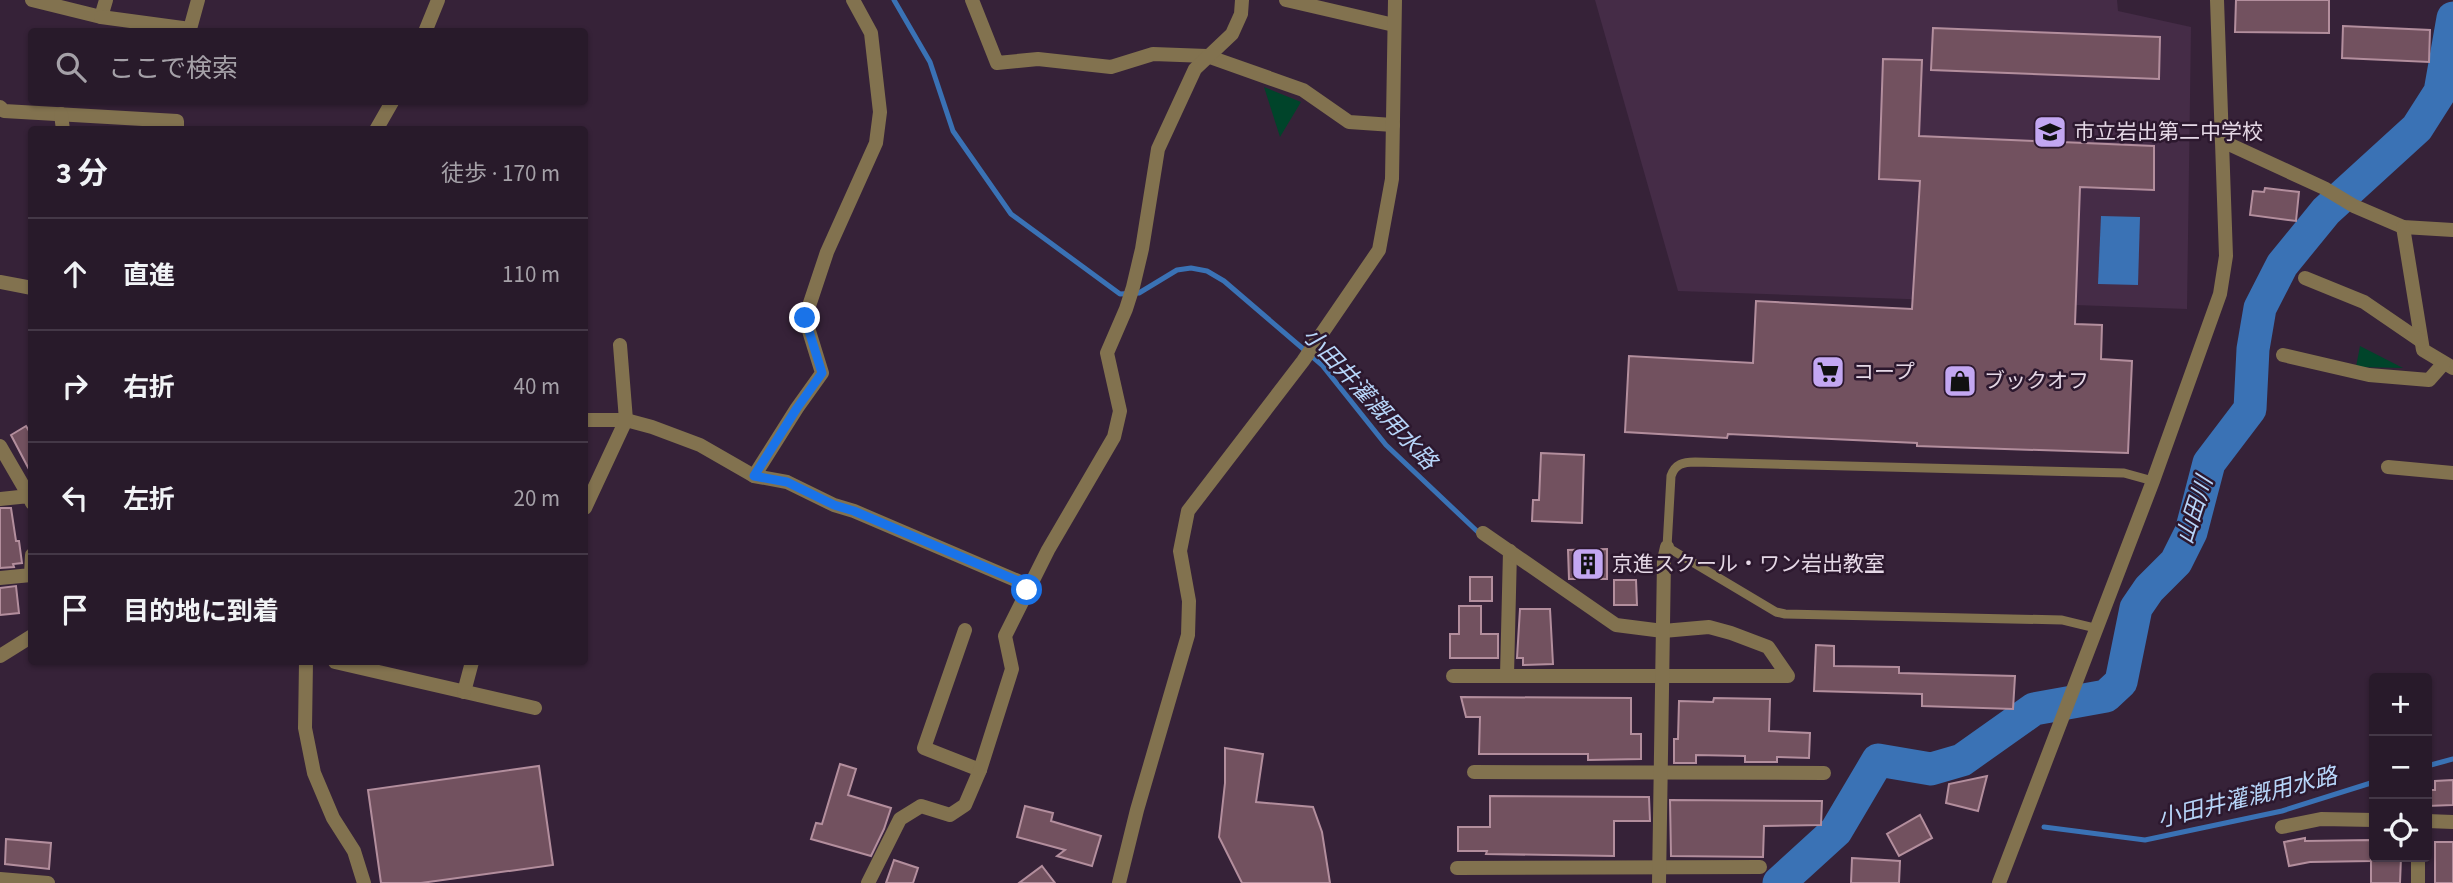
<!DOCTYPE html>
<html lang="ja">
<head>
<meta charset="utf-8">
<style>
	:root { --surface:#281a2a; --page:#302332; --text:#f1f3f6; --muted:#a5a1a8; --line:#443847 }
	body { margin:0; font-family:"Source Sans 3","Noto Sans JP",sans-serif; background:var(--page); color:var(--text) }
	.controls { position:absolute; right:21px; bottom:21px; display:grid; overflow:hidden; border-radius:7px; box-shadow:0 2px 5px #0004 }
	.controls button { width:63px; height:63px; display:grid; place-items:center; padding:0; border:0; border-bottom:2px solid var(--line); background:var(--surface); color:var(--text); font:35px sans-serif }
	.stop { position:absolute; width:21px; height:21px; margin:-16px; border:5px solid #1a73e8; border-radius:50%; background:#fff }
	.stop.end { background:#1a73e8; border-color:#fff; box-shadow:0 2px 7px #0008 }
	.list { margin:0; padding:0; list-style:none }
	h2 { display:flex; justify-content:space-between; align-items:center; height:91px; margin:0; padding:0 28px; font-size:30px }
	h2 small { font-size:23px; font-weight:400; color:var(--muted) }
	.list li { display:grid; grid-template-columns:46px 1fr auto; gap:21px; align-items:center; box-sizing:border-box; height:112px; padding:0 28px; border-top:2px solid var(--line) }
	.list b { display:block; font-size:26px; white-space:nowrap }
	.list em { font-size:23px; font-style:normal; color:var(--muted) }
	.icon { flex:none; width:38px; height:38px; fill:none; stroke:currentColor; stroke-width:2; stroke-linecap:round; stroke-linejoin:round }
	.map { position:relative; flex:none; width:2453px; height:883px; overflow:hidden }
	.search { position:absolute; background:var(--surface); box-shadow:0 2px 5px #0004; left:28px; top:28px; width:560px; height:77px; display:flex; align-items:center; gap:18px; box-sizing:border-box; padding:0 24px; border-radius:7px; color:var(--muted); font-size:26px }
	.panel { position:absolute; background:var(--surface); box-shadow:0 2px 5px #0004; left:28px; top:126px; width:560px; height:539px; border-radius:7px }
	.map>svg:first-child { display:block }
</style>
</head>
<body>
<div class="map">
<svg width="2453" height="883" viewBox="0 0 2453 883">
	<rect width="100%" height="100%" fill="#362238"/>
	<path fill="#452c47" d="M1595,0H2117L2118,11L2191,27L2187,309L1678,291Z"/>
	<g fill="#00442a">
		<path d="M1264,87L1301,102L1280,137Z"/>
		<path d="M2360,346L2403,368L2356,367Z"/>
	</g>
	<path fill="#3a72b5" d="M2101,216L2140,217L2138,285L2098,284Z"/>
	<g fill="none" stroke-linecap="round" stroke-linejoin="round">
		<g stroke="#3a72b5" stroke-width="5">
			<path d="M894,0L930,62L953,131L1011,214L1120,294L1139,293L1177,270L1191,268L1207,271L1224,281L1322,365L1386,445L1480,534"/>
			<path d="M2427,766L2453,759"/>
			<path d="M2044,827L2145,840L2282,811L2374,782"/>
		</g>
		<path stroke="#3a72b5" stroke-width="33" d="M1779,883L1836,831L1878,760L1931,769L1962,760L2034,709L2106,696L2121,682L2136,608L2149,589L2176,562L2191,532L2209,463L2250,409L2253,349L2260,308L2282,265L2326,211L2417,128L2440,92L2453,18"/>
	</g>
	<g fill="#72515f" stroke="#b38e9d" stroke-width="2">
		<path d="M2236,0H2329V33L2235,32Z"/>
		<path d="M2343,26L2430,30L2429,62L2342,58Z"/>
		<path d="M1933,28L2160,37L2159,79L1931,70Z"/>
		<path d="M1883,59L1922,60L1919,136L2154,146V190L2080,187L2075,324L2102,325L2101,359L2132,361L2128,453L1917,446V443L1728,434L1727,438L1625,432L1629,356L1753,363L1756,301L1912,309L1920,181L1879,179Z"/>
		<path d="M2265,188L2299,192L2296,221L2250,215L2253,191L2264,192Z"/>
		<path d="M26,426L32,436V475L11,435Z"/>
		<path d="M1541,453L1584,455L1582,523L1532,521L1533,500H1539Z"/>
		<path d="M0,508H11L16,541H19L22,563L13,564L14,567L0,568Z"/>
		<path d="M1607,549V579H1569L1568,550Z"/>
		<rect x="1470" y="577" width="22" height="24"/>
		<path d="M1614,580H1636L1637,605H1614Z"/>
		<path d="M16,586L19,613L0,615V588Z"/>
		<path d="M1459,606H1481V634H1498V658H1450V634H1459Z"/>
		<path d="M1520,609H1550L1553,664L1523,665V658H1517Z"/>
		<path d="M1816,645L1834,646V666L1899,667V673L2015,676L2013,709L1922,706V694L1814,691Z"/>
		<path d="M1461,697L1631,698V734H1641V759L1588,760V754H1479L1480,717H1466Z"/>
		<path d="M1714,698L1770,699L1769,731L1810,733L1809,758L1777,757V762H1745V756L1696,755V763H1674V739H1678L1679,701L1713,702Z"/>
		<path d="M1225,748L1263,754L1256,802L1313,807L1322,832L1330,883H1242L1219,837L1225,783Z"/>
		<path d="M840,764L856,769L848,795L891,808L884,829L871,856L811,839L816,823L822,824Z"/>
		<path d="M539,766L553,865L421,883H381L368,790Z"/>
		<path d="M1987,776L1978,811L1946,803L1949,784Z"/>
		<path d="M2453,780V805L2427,806V790H2435V781Z"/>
		<path d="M1490,796L1649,797L1650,821H1614V856L1486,854L1487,851H1458V827H1490Z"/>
		<path d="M1670,800L1822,801L1821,825L1764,826L1763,857L1671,856Z"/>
		<path d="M1025,806L1053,813L1051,821L1101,836L1092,866L1057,856L1065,850L1017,837Z"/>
		<path d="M1920,815L1932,838L1899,856L1887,834Z"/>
		<path d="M2305,838V841L2371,840V861L2310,862L2289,866L2284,842Z"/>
		<path d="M6,839L51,843L49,869L5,864Z"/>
		<rect x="2435" y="842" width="18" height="41"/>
		<path d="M2371,857H2401L2400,883H2371Z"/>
		<path d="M1852,858L1900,861L1899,883H1851Z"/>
		<path d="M894,860L918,868L913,883H886Z"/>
		<path d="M1042,866L1055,883H1019Z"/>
	</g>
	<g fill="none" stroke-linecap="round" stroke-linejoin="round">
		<path stroke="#82724f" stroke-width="9" d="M2095,628L2062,620L1785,614L1776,612L1667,547L1671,476C1675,464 1683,462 1695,462L2124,473L2153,481"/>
		<g stroke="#82724f" stroke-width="14">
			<path d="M32,0L101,17L106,0"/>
			<path d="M972,0L997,63L1038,59L1111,67L1153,54L1207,56L1303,90L1349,122L1393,125"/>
			<path d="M1286,0L1394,25"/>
			<path d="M101,17L190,29L198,0"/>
			<path d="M425,32L438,0"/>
			<path d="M0,107L4,111L177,121V130"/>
			<path d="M61,114L63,130"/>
			<path d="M376,130L392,102"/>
			<path d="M2222,141L2324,188L2354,206L2403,227L2453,230"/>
			<path d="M2403,227L2423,350L2453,368"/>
			<path d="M2305,278L2364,302L2421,341"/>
			<path d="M0,282L32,288"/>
			<path d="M2283,355L2369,375L2429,380L2444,363"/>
			<path d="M584,420H626L652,427L700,445L754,476L787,482L834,505L854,511L1018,581L1027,590"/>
			<path d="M0,446L29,496"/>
			<path d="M2388,467L2453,473"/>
			<path d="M754,476L797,408L822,373L805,318L827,252L876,143L880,112L871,33L853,0"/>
			<path d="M0,499L29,496L32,503"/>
			<path d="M585,508L626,420L620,345"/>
			<path d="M0,578L31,575L32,555"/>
			<path d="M965,630L924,748L980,770"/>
			<path d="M0,656L32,636"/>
			<path d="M306,662L305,728L314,773L333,818L354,851L364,883"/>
			<path d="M335,662L535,708"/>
			<path d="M1507,675L1510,551"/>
			<path d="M1453,676H1788L1768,647L1731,633L1709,627L1663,631L1616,625L1483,533"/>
			<path d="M464,692L472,662"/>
			<path d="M1474,772L1824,773"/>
			<path d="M2427,821L2453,822"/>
			<path d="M2282,827L2321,819L2374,820"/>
			<path d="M1457,868L1760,867"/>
			<path d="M0,879L48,883"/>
			<path d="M868,883L900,819L921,806L950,815L965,805L980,770L1012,669L1005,636L1048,550L1114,437L1120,411L1107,353L1126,309L1133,287L1142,249L1158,149L1195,69L1232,34L1241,14L1242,0"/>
			<path d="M1119,883L1137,810L1188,635L1189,601L1180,551L1188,511L1303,361L1379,250L1392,179L1395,0"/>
			<path d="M1659,883L1664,560L1667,547"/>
			<path d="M2418,883V857"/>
		</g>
		<path stroke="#82724f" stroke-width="14" d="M1999,883L2153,481L2220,294L2226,256L2217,0"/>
	</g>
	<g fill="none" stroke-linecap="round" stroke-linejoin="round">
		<path stroke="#1a73e8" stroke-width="9" d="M805,318L822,373L797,408L754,476L787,482L834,505L854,511L1018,581L1027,590"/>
	</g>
	<defs>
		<symbol id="school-square" viewBox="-11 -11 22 22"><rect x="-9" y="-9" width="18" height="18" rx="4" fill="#c3a7f2" stroke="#2c182e"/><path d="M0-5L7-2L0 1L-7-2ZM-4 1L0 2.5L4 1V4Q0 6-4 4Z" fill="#111"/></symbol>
		<symbol id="supermarket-square" viewBox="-11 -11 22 22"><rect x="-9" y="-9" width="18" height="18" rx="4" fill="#c3a7f2" stroke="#2c182e"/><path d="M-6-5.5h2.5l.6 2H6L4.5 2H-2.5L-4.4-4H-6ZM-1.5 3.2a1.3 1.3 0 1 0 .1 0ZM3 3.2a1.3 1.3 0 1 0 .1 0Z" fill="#111"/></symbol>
		<symbol id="shop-square" viewBox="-11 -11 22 22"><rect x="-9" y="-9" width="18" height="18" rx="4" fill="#c3a7f2" stroke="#2c182e"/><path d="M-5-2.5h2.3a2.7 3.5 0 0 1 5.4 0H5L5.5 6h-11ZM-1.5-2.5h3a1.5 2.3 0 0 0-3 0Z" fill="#111"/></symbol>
		<symbol id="building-square" viewBox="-11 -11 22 22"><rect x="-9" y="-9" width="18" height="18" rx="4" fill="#c3a7f2" stroke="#2c182e"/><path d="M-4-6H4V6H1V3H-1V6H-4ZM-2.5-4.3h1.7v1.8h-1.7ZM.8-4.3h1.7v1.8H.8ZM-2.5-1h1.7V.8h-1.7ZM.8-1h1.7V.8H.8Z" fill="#111"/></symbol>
	</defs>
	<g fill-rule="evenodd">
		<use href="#school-square" x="2031" y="113" width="38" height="38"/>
		<use href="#supermarket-square" x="1809" y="353" width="38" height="38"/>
		<use href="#shop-square" x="1941" y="362" width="38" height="38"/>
		<use href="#building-square" x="1569" y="545" width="38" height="38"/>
	</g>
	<g text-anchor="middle" stroke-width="5" stroke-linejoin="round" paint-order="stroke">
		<g font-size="21" fill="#e5d8e6" stroke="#2c182e" text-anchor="start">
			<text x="2074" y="139">市立岩出第二中学校</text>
			<text x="1853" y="379">コープ</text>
			<text x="1984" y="388">ブックオフ</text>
			<text x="1612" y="571">京進スクール・ワン岩出教室</text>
		</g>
		<g font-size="23" font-style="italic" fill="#b7d5f9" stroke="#2c182e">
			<text transform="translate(1370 398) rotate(47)" y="8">小田井灌漑用水路</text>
			<text transform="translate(2194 510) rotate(-72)" y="8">山田川</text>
			<text transform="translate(2247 797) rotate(-14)" y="8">小田井灌漑用水路</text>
		</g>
	</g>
</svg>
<div class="controls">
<button>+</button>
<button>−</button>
<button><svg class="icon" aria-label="locate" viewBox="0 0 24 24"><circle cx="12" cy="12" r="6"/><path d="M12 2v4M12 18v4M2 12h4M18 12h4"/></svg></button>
</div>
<div class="stop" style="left:1027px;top:590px"></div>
<div class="stop end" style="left:805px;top:318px"></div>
<div class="search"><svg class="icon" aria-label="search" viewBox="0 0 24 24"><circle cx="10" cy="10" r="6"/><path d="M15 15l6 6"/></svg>ここで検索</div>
<section class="panel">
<h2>3 分<small>徒歩 · 170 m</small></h2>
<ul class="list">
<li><svg class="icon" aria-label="ahead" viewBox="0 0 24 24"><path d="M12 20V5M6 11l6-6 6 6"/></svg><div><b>直進</b></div><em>110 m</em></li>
<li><svg class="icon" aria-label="right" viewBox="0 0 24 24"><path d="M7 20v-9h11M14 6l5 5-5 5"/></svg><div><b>右折</b></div><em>40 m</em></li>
<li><svg class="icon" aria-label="left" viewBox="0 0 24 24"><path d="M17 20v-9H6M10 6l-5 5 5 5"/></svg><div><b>左折</b></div><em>20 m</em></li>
<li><svg class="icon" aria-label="arrive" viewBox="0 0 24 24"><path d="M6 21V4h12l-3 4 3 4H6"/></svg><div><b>目的地に到着</b></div></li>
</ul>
</section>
</div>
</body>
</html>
